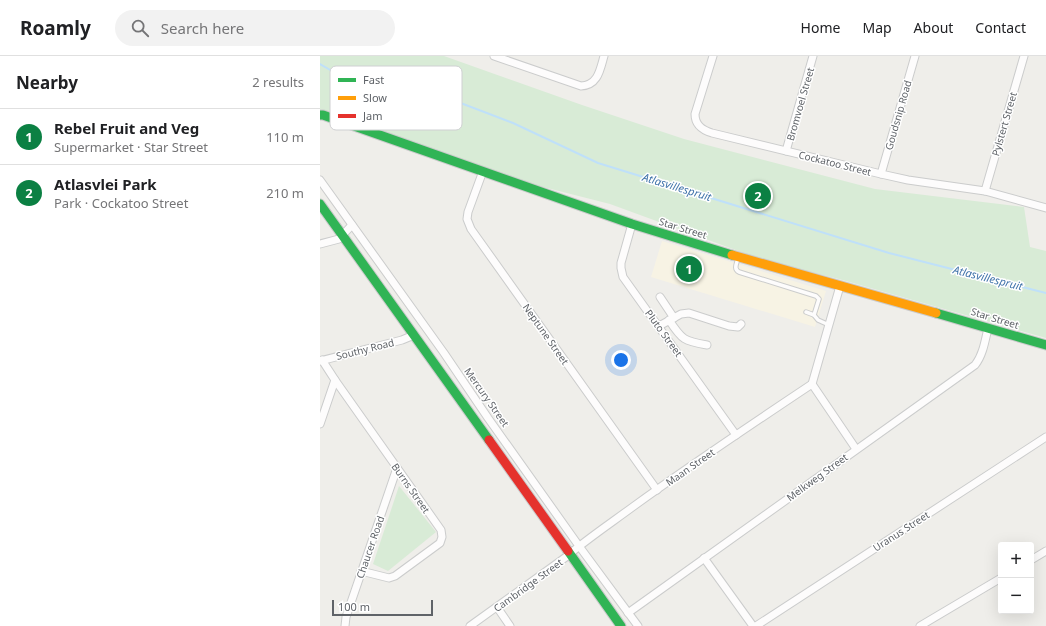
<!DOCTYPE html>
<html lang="en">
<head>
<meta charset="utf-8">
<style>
	:root { --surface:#fff; --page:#f2f2f2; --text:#202124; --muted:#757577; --line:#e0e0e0; --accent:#0b8043 }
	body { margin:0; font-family:"Noto Sans",sans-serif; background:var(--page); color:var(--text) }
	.controls { position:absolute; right:12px; bottom:12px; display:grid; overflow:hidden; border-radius:4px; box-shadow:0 4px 16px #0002 }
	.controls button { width:36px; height:36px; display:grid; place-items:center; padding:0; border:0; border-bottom:1px solid var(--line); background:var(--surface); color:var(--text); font:20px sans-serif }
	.scale { position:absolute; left:12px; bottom:10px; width:101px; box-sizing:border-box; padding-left:4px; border:2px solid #5f6368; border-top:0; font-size:11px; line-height:14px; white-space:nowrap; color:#5f6368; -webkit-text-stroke:3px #fff; paint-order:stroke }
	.you { position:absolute; left:301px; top:304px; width:14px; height:14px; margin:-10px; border:3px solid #fff; border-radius:50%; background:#1a73e8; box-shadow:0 0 0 6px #1a73e833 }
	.badge { display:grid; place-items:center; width:26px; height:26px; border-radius:50%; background:var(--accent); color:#fff; font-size:13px; font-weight:700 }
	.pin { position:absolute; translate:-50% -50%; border:2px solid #fff; box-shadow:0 1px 4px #0006 }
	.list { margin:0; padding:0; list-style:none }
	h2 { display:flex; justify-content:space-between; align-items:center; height:52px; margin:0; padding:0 16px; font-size:17px }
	h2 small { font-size:13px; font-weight:400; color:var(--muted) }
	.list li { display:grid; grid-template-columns:26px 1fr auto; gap:12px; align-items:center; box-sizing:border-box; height:56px; padding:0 16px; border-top:1px solid var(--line) }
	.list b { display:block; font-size:15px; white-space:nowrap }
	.list p { margin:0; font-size:13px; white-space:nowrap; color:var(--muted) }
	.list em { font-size:13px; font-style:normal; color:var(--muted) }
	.icon { flex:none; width:22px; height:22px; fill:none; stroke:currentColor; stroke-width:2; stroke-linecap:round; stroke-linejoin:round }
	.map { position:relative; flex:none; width:726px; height:570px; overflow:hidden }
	header { display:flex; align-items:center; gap:24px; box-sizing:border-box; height:56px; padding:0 20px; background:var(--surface); border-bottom:1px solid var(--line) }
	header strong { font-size:19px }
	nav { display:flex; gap:22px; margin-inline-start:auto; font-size:14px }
	.search { width:280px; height:36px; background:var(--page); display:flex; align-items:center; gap:10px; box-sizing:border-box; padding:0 14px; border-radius:22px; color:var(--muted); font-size:15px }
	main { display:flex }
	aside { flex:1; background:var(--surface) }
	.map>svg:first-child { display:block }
</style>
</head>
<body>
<header>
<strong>Roamly</strong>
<div class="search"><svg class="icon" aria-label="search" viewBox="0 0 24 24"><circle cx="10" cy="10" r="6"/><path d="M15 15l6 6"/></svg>Search here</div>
<nav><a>Home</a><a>Map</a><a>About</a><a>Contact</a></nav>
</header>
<main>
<aside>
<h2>Nearby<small>2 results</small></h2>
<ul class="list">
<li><span class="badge">1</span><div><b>Rebel Fruit and Veg</b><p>Supermarket · Star Street</p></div><em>110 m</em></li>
<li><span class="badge">2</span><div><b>Atlasvlei Park</b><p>Park · Cockatoo Street</p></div><em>210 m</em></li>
</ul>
</aside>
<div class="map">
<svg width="726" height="570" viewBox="0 0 726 570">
	<rect width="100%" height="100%" fill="#efeeea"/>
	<path fill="#f7f3e4" d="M342,185L506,235L495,271L331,221Z"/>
	<g fill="#d8ebd6">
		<path d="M0,0H124L262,49L364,83L555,133L704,151L710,191L726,195V282L519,223L443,204L290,148L176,119L0,63Z"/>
		<path d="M79,430L116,476L68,515L53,508Z"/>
	</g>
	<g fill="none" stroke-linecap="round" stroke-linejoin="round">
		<path stroke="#bfe0f9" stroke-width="2" d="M0,8L12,15H28L53,33H104L193,67L278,107L569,197L726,237"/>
		<defs>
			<g id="lane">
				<path d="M418,202C417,207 413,213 419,216L496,240L499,243L494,259L498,264L509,269"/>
				<path d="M486,256L494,259"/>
			</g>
			<g id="street">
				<path d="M174,0L261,30C278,29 280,14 284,0"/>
				<path d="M393,0L375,58C375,69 382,74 392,77L561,118L588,124L665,135L726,152"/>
				<path d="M466,95L493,0"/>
				<path d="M163,115L148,156L147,163L151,173L337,434"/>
				<path d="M561,118L595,0"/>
				<path d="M0,124L124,297L168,362L259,490L318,570"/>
				<path d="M665,135L704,0"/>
				<path d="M312,168L301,207V212L303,221L416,379"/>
				<path d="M0,188L19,183L32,169"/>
				<path d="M340,241L354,262"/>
				<path d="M349,264C362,284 364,285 387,289"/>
				<path d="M339,270L361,258L369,257L409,270L418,271L421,268"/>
				<path d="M2,304L15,324L121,474L122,481L120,487L75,520L69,522L41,515"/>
				<path d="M0,305L82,284L94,279"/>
				<path d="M492,328L536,393"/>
				<path d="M0,368L15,324"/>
				<path d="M384,502L433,570"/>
				<path d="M711,504L726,495"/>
				<path d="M177,551L190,570"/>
				<path d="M308,557L655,309C663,299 665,285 668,272"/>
				<path d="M25,570L26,561L77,412"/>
				<path d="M150,570L246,501C267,483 291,467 314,450C372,408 432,368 492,328L520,230"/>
				<path d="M436,570L726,381"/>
				<path d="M600,570L681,522"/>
			</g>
			<g id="fast">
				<path d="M0,59H3L312,168L412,199"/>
				<path d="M0,148L169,384"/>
				<path d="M616,257L726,289"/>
				<path d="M248,495L301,570"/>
			</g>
			<path id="slow" d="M412,199L616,257"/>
			<path id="jam" d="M169,384L248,495"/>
		</defs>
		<use href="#lane" stroke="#cbcccc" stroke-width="5.5"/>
		<use href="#street" stroke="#cbcccc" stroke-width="9"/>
		<use href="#fast" stroke="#cacacb" stroke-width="11"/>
		<use href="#slow" stroke="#cacacb" stroke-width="11"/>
		<use href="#jam" stroke="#cacacb" stroke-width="11"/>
		<use href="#lane" stroke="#fdfcfc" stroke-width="3.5"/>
		<use href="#street" stroke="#fdfcfc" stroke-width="7"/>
		<use href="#fast" stroke="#30b455" stroke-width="9"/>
		<use href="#slow" stroke="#ff9f0a" stroke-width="9"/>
		<use href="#jam" stroke="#e5322d" stroke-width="9"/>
	</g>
	<g text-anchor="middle" stroke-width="3" stroke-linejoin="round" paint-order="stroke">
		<g font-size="10" fill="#5f6368" stroke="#fff">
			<text transform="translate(480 48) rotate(-74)" y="4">Bromvoel Street</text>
			<text transform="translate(578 59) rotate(-74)" y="4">Goudsnip Road</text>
			<text transform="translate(684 68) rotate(-74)" y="4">Pylstert Street</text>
			<text transform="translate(515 107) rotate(14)" y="4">Cockatoo Street</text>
			<text transform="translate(363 172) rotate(17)" y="4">Star Street</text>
			<text transform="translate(675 262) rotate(17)" y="4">Star Street</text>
			<text transform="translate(344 277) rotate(54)" y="4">Pluto Street</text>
			<text transform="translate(226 278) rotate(55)" y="4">Neptune Street</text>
			<text transform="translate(45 293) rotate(-14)" y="4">Southy Road</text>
			<text transform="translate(167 341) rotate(55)" y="4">Mercury Street</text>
			<text transform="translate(370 411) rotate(-35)" y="4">Maan Street</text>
			<text transform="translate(497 421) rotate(-36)" y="4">Melkweg Street</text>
			<text transform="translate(91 432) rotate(55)" y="4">Burns Street</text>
			<text transform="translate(581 475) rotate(-33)" y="4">Uranus Street</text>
			<text transform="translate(50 491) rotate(-71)" y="4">Chaucer Road</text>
			<text transform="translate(208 529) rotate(-36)" y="4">Cambridge Street</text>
		</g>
		<g font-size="11" font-style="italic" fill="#4174aa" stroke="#fff">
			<text transform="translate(357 131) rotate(17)" y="4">Atlasvillespruit</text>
			<text transform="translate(668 222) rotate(14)" y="4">Atlasvillespruit</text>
		</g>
	</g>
	<rect x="10" y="10" width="132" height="64" rx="6" fill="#fff" stroke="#cfd0d2" stroke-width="1"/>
	<rect x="18" y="22" width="18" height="4" fill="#30b455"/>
	<rect x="18" y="40" width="18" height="4" fill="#ff9f0a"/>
	<rect x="18" y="58" width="18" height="4" fill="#e5322d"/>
	<g font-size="11" fill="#5f6368">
		<text x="43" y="28">Fast</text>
		<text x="43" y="46">Slow</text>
		<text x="43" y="64">Jam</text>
	</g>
</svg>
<div class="controls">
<button>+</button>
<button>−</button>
</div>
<div class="scale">100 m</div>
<div class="you"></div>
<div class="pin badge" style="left:369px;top:213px">1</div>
<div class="pin badge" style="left:438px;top:140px">2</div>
</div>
</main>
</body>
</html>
